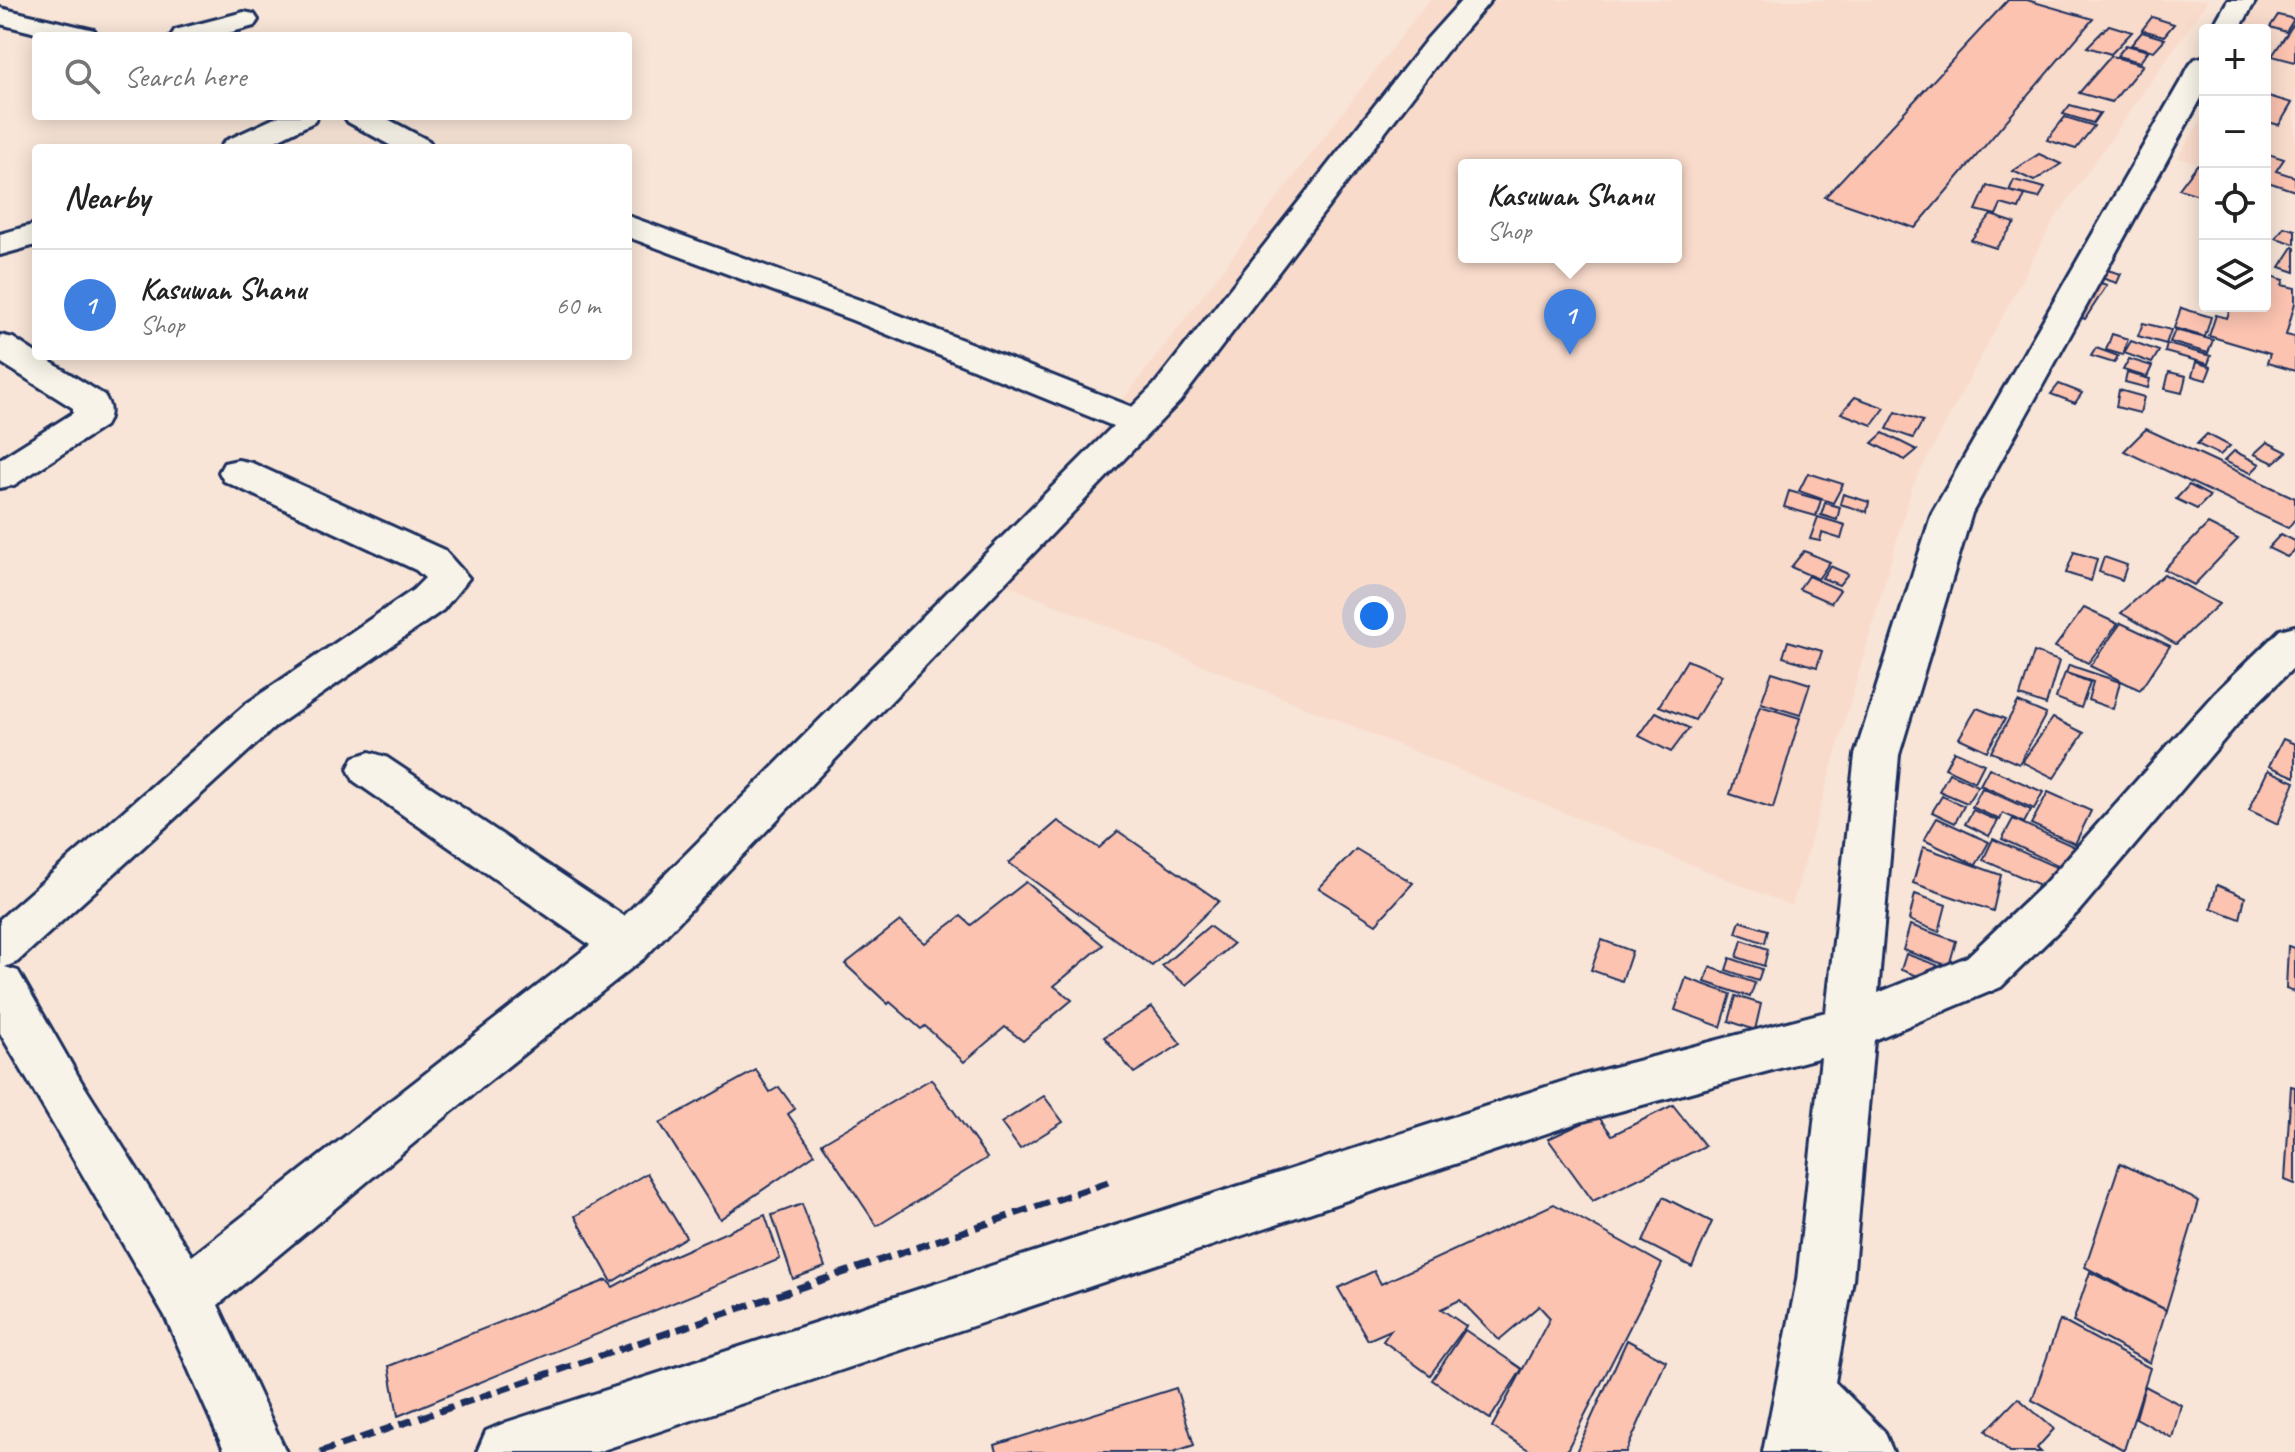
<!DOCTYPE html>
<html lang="en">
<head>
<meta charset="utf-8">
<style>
	:root { --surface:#fff; --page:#f6f6f6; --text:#222; --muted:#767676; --line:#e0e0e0; --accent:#1b2f5e }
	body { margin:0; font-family:Caveat,sans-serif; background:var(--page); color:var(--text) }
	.controls { position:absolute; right:24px; top:24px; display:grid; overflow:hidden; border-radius:8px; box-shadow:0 4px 20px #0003 }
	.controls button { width:72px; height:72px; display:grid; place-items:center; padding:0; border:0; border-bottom:2px solid var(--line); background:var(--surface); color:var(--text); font:40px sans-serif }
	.you { position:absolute; left:1374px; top:616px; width:28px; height:28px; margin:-20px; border:6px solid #fff; border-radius:50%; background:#1a73e8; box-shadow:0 0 0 12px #1a73e833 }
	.badge { display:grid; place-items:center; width:52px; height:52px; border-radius:50%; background:var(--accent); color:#fff; font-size:26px; font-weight:700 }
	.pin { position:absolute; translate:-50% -66px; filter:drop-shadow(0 2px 4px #0008) }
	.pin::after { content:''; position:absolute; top:42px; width:28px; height:24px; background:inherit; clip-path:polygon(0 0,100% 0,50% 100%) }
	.popup { position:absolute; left:1458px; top:159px; width:224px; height:104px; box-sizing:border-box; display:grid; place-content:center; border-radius:8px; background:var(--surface); filter:drop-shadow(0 2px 6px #0005); font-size:26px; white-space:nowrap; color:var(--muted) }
	.popup b { font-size:30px; color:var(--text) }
	.popup::after { content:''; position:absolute; left:50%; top:100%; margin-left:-16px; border:16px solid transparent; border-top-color:var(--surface) }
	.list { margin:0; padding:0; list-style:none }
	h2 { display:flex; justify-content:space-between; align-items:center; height:104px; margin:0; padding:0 32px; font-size:34px }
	h2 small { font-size:26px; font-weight:400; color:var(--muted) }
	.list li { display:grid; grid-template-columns:52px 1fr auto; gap:24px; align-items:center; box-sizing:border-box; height:112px; padding:0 32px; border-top:2px solid var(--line) }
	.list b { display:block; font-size:30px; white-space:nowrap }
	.list p { margin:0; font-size:26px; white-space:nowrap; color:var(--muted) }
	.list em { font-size:26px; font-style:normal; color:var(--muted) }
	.icon { flex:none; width:44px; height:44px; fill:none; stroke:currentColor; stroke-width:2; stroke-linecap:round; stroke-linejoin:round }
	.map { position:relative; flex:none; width:2295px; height:1452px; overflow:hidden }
	.search { position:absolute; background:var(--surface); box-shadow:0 4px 20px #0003; left:32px; top:32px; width:600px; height:88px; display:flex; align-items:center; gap:20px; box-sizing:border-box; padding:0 28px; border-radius:8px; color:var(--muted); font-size:30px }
	.panel { position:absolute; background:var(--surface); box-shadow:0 4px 20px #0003; left:32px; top:144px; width:600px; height:216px; border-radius:8px }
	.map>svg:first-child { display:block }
</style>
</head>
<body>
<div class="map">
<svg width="2295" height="1452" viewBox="0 0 2295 1452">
	<rect width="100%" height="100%" fill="#f8e5d7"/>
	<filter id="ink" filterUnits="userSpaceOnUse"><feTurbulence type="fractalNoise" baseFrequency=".0125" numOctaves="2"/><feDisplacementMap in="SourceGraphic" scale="16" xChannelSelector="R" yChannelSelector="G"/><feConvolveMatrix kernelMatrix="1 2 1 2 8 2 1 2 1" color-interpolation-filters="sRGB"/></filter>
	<g filter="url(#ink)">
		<g fill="#f9dbcb" fill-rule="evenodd">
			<path d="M1429,0H2208L2052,223L1912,487L1792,906L987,577ZM1464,165H1676V257H1464Z"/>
			<path d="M2255,0H2295V182L2265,176V30H2241Z"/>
			<path d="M2205,115V164L2177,158Z"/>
		</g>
		<g fill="#fbc3b0" stroke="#1b2f5e" stroke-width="2">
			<path d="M2008,0H2027L2093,19L1915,228L1825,197Z"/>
			<path d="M2278,15L2294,19L2286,32L2270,27Z"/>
			<path d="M2152,17L2174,24L2164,36L2142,30Z"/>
			<path d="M2295,22V62L2272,56Z"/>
			<path d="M2109,25L2132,32L2111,54L2087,47Z"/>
			<path d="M2142,32L2165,39L2154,51L2131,45Z"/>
			<path d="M2126,45L2148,51L2140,62L2117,56Z"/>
			<path d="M2111,56L2143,65L2112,102L2079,93Z"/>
			<path d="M2265,95L2292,103L2279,125L2265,121Z"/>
			<path d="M2070,105L2099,113H2100L2093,123L2063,114Z"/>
			<path d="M2065,117L2094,126L2076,149L2047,140Z"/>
			<path d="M2265,153L2284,159L2276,171L2295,177V191L2265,181Z"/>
			<path d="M2039,154L2061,164L2034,181L2013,171Z"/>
			<path d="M2197,165L2205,167V197L2179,189Z"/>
			<path d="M2014,180L2045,188L2039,198L2009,191Z"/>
			<path d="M1987,186L2025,195L2019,209L2001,204L1996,215L1976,210Z"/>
			<path d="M1991,215L2015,223L1996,248L1971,240Z"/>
			<path d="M2284,227L2295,230V244L2276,238Z"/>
			<path d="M2293,247L2295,248V272L2280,267Z"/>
			<path d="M2097,267L2121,274L2117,283L2092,275Z"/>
			<path d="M2265,274L2284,280L2282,285L2295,288V303L2286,335L2295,337V371L2267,363L2270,354L2209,336L2216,315L2227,318L2231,306H2265Z"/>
			<path d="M2091,280L2107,285L2085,319L2069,313Z"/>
			<path d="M2181,308L2211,317L2205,337L2174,328Z"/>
			<path d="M2143,323L2171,330L2166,344L2138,336Z"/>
			<path d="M2175,330L2213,340L2208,353L2170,342Z"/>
			<path d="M2112,334L2128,339L2123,355L2106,350Z"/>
			<path d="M2131,341L2159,351L2152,363L2124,353Z"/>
			<path d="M2167,344L2211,356L2208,364L2165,352Z"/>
			<path d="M2096,348L2118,356L2114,363L2091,356Z"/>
			<path d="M2129,359L2152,366L2147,377L2123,370Z"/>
			<path d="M2196,362L2211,367L2206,380L2192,376Z"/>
			<path d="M2169,372L2186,376L2182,393L2165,389Z"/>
			<path d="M2127,373L2150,379L2148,388L2125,382Z"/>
			<path d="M2059,384L2082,393L2075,403L2051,394Z"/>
			<path d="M2119,390L2144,397L2140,413L2116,407Z"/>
			<path d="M1855,397L1885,408L1872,425L1841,413Z"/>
			<path d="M1896,412L1923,421L1913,438L1887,429Z"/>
			<path d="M2146,429L2295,498V519L2288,528L2124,451Z"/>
			<path d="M1883,433L1917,450L1905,460L1872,443Z"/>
			<path d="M2207,434L2230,446L2220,455L2197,444Z"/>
			<path d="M2267,442L2287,452L2274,463L2254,454Z"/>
			<path d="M2234,451L2260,464L2251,473L2224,461Z"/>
			<path d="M1808,473L1843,484L1833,503L1799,491Z"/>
			<path d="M2189,485L2210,496L2197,509L2176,499Z"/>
			<path d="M1789,491L1821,500L1816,516L1784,507Z"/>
			<path d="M1843,494L1869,502L1867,512L1840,504Z"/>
			<path d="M1825,503L1840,507L1837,520L1821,515Z"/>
			<path d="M1818,517L1845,525L1841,539L1822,533L1820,541L1810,539Z"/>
			<path d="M2208,524L2238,539L2194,585L2164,569Z"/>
			<path d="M2281,534L2295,541V550L2287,557L2268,548Z"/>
			<path d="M1804,551L1830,562L1818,579L1791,567Z"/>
			<path d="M2074,552L2097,559L2091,581L2066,573Z"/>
			<path d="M2104,557L2127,565L2122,580L2099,572Z"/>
			<path d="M1830,566L1848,574L1839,585L1822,578Z"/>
			<path d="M2164,574L2219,604L2176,644L2121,613Z"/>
			<path d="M1808,576L1840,590L1831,603L1799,589Z"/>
			<path d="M2084,608L2118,624L2088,663L2055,647Z"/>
			<path d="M2121,623L2170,646L2140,690L2090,666Z"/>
			<path d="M1788,641L1822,651L1817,667L1783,657Z"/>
			<path d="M2034,652L2059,661L2046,705L2020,696Z"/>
			<path d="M1687,660L1722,675L1695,720L1659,706Z"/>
			<path d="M2069,665L2120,682L2113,709L2088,700L2093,682L2066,673Z"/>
			<path d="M1772,672L1810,684L1800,715L1761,703Z"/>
			<path d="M2065,673L2090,682L2081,708L2056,698Z"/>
			<path d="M2018,702L2046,714L2019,764L1991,752Z"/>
			<path d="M1760,706L1800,718L1773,808L1730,794Z"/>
			<path d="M1977,708L2005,719L1987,751L1959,738Z"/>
			<path d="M1656,712L1689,728L1671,752L1639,736Z"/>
			<path d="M2053,718L2084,733L2054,778L2022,762Z"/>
			<path d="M2283,739L2295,744V777L2269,766Z"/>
			<path d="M1954,751L1984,764L1975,782L1945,768Z"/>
			<path d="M1989,768L2043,792L2034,809L1980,785Z"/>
			<path d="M2268,770L2295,782L2278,824L2249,810Z"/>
			<path d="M1949,773L1978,786L1967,803L1939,791Z"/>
			<path d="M1982,788L2031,810L2024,823L2003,813L2000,820L1972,807Z"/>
			<path d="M2048,792L2091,811L2075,844L2031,824Z"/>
			<path d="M1942,796L1964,806L1955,823L1932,812Z"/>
			<path d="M1973,810L1998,821L1989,836L1965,824Z"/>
			<path d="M1937,818L1989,842L1976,865L1924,840Z"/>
			<path d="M2013,819L2075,847L2064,868L2002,839Z"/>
			<path d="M1058,821L1099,848L1118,831L1219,901L1152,966L1009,863Z"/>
			<path d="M1993,839L2065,871L2056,892L1983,860Z"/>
			<path d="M1923,847L2001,875L1993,911L1913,883Z"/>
			<path d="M1356,849L1413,883L1376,924L1319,888Z"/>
			<path d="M1026,882L1103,945L1054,986L1072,1000L1023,1041L1005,1027L964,1062L925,1026L921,1029L890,1002L888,1004L845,964L900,921L925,943L961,916L971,925Z"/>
			<path d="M2217,885L2245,897L2240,919L2211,908Z"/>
			<path d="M1915,894L1946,905L1939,932L1909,920Z"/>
			<path d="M1740,921L1768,930L1765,943L1736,933Z"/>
			<path d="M1910,925L1956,941L1949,966L1903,950Z"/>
			<path d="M1209,926L1233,944L1186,985L1162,966Z"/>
			<path d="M1602,940L1632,951L1622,981L1591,970Z"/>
			<path d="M1742,940L1768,949L1764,966L1737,957Z"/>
			<path d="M2288,946L2295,948V992L2286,989Z"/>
			<path d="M1906,954L1937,965L1932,981L1901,970Z"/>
			<path d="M1730,958L1762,969L1758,981L1726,970Z"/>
			<path d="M1710,967L1755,983L1750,997L1705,982Z"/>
			<path d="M1686,978L1731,994L1721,1027L1675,1010Z"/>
			<path d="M1736,996L1761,1004L1755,1030L1729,1021Z"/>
			<path d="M1152,1007L1181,1044L1134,1073L1104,1037Z"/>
			<path d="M756,1070L770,1092L779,1087L795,1109L788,1114L815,1154L720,1219L660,1123Z"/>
			<path d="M931,1079L987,1158L877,1226L822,1143Z"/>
			<path d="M2291,1086L2295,1087V1184L2285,1180Z"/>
			<path d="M1044,1096L1063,1122L1020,1149L1001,1123Z"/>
			<path d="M1673,1105L1705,1146L1593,1201L1548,1139L1598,1116L1612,1135Z"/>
			<path d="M2120,1163L2199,1201L2166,1310L2085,1267Z"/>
			<path d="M647,1173L686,1237L612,1282L575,1216Z"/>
			<path d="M1663,1197L1712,1222L1692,1267L1643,1242Z"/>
			<path d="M802,1204L825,1267L793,1279L772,1215Z"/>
			<path d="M1554,1204L1662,1264L1566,1452H1532L1492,1427L1550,1318L1539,1306L1499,1340L1460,1300L1441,1309L1466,1326L1430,1375L1383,1341L1391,1330L1368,1340L1338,1288L1374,1271L1381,1284Z"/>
			<path d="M765,1215L780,1259L398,1416L389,1366L607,1280L613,1287L659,1262Z"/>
			<path d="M2090,1272L2166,1310L2150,1363L2073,1322Z"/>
			<path d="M2060,1320L2150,1368L2124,1450L2032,1400Z"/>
			<path d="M1465,1330L1522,1369L1490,1419L1432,1380Z"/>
			<path d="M1627,1340L1666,1361L1626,1452H1576Z"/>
			<path d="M2145,1386L2181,1405L2172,1438L2136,1418Z"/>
			<path d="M1176,1388L1194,1445L1173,1452H997L995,1445Z"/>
			<path d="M2018,1398L2054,1429L2037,1448L2041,1452H2010L1986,1431Z"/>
		</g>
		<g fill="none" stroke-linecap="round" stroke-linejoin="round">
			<defs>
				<g id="minor">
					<path d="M1462,0H1491L1447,51L1180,401L1151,431L644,958L478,1090L218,1305L286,1452H225L165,1316L0,1033V919L246,704L413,590L425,578L416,570L224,481L219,472L224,463L238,460L252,463L444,550L469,578L443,610L276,726L17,962L5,967L18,971L81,1081L192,1256L590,945L354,781L348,769L354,757L370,752L386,757L624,916L1113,426L852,320L628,237V216L876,306L1132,407L1154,385L1427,39Z"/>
					<path d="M2228,0H2256L2239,30H2211Z"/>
					<path d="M0,8L94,30L98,36H48L0,24Z"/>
					<path d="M244,12L254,14L258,20L254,26L217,36H171L175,30Z"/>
					<path d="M2205,56V91L1972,513L1899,755L1878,993L1967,957L2045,883L2214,694L2280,630L2295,626V666L2244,716L2079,911L2001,987L1874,1040L1853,1280L1835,1382L1884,1431L1893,1452H1763L1797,1280L1821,1057L1583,1121L597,1452H477L486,1431L507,1422L1583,1075L1826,1012L1855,755L1932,513L2190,65L2195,59Z"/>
					<path d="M279,116H318L314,122L261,148H220L225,141Z"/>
					<path d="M344,116H382L429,141L434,148H395L348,122Z"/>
					<path d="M36,224V245L0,255V234Z"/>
					<path d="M0,335L13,338L36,353V356H41L104,395C111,406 112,415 105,426L14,485L0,488V459L73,413V408L0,362Z"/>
				</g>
			</defs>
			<use href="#minor" stroke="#1b2f5e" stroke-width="6"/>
			<use href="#minor" fill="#f7f3e8" fill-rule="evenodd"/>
			<path stroke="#1b2f5e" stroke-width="7" stroke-dasharray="14 7" stroke-linecap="butt" d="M320,1452L1114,1180"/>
		</g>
	</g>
</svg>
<div class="controls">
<button>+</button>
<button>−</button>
<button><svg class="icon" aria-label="locate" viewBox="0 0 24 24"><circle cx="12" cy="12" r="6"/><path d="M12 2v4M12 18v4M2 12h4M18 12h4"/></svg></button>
<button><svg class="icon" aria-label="layers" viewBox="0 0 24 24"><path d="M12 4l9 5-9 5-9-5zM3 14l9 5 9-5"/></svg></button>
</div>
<div class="you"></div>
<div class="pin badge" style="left:1570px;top:355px;background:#3f7fe0">1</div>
<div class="popup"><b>Kasuwan Shanu</b>Shop</div>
<div class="search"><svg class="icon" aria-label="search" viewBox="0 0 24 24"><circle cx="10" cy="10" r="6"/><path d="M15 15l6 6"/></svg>Search here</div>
<section class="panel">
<h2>Nearby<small></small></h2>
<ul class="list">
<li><span class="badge" style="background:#3f7fe0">1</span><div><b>Kasuwan Shanu</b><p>Shop</p></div><em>60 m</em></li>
</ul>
</section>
</div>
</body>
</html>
